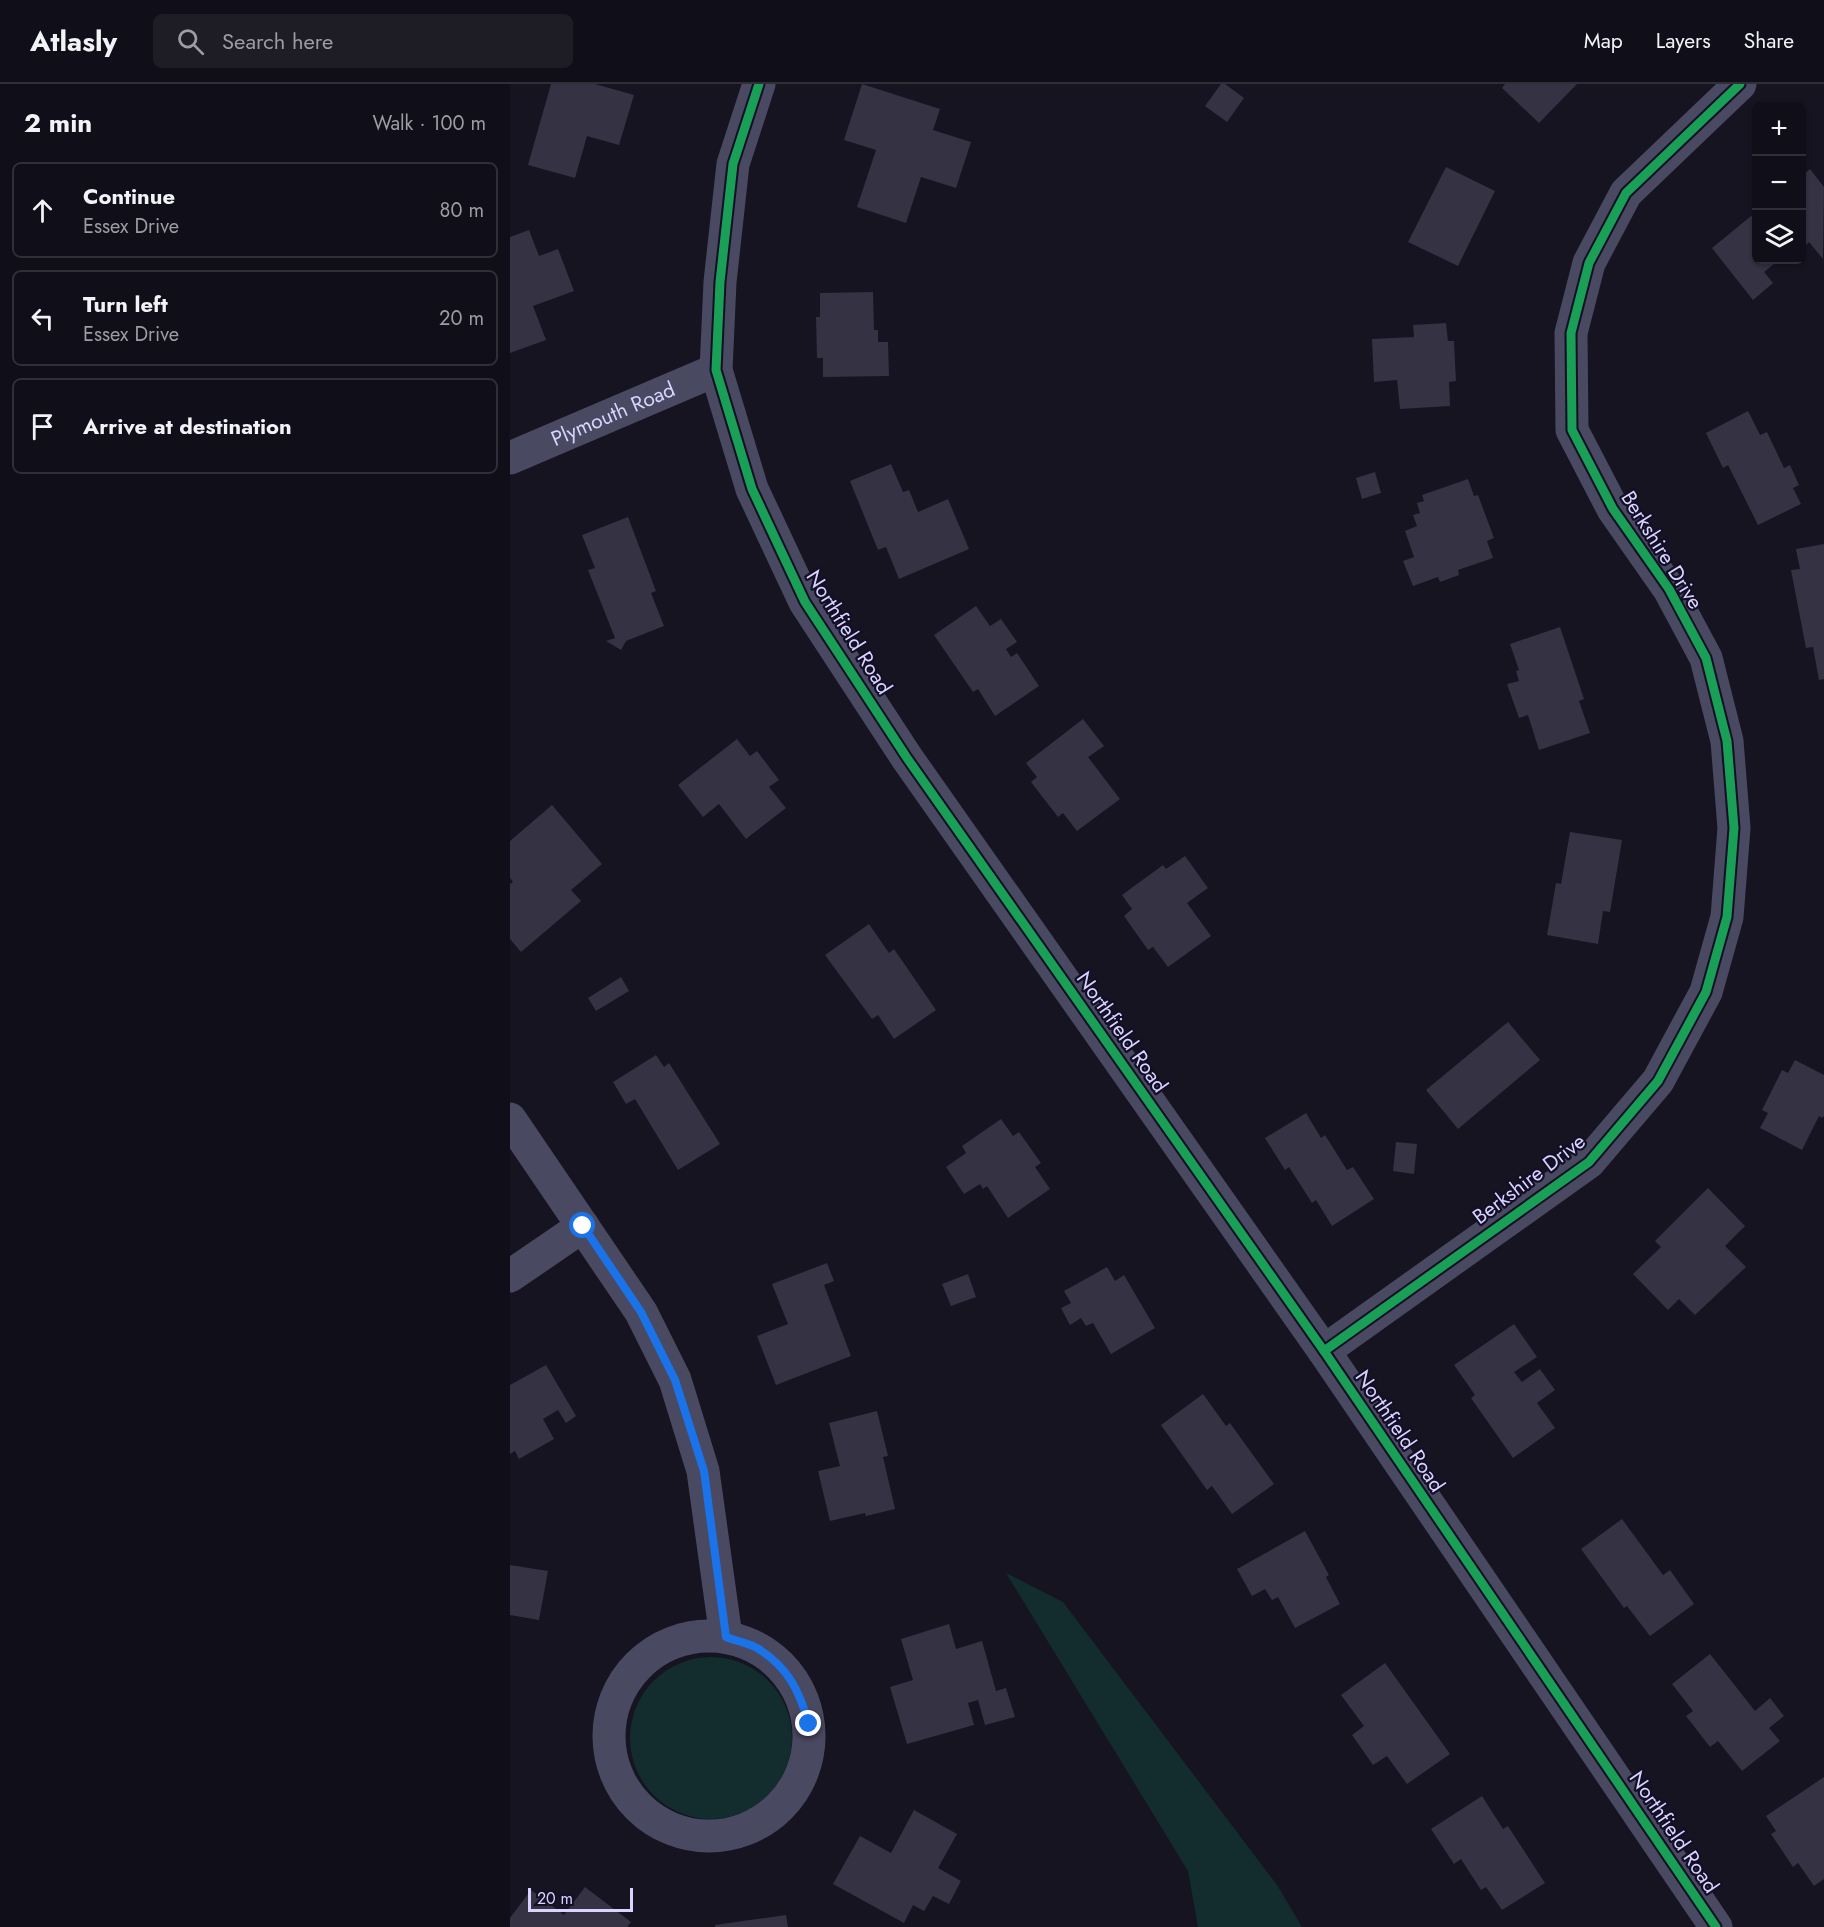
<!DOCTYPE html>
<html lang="en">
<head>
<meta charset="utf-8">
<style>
	:root { --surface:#100f19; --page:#1e1d26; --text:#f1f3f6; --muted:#9c9ca2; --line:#302f38 }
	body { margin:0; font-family:Jost,sans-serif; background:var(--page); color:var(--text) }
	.controls { position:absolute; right:18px; top:18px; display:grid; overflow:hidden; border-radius:9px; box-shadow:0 2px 4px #0004 }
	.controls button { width:54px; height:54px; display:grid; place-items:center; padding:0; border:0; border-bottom:2px solid var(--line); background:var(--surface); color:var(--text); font:30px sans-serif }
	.scale { position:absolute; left:18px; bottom:15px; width:105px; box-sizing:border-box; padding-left:6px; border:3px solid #d9d4ff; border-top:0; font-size:16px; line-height:21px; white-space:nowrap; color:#d9d4ff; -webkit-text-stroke:4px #130f26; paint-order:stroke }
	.stop { position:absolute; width:18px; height:18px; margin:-14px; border:4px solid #1a73e8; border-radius:50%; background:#fff }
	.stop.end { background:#1a73e8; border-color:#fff; box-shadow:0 2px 6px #0008 }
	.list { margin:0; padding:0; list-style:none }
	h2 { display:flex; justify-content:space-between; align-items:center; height:78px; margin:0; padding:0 24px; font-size:26px }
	h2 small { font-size:20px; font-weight:400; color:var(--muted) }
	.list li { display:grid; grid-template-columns:39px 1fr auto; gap:18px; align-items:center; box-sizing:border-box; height:96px; margin:0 12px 12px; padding:0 12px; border:2px solid var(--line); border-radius:9px }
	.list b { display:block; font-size:22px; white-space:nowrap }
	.list p { margin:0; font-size:20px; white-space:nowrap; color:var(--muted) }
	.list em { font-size:20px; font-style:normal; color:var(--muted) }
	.icon { flex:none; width:33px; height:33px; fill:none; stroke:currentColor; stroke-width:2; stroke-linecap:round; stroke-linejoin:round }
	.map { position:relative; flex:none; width:1314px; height:1843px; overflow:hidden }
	header { display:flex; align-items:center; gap:36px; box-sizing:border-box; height:84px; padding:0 30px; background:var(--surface); border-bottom:2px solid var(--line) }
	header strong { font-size:28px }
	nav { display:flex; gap:33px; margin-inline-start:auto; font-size:21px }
	.search { width:420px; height:54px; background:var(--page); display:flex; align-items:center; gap:15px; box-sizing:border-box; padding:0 21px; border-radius:9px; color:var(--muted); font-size:22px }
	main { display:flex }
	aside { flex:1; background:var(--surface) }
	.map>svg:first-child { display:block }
</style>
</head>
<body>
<header>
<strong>Atlasly</strong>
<div class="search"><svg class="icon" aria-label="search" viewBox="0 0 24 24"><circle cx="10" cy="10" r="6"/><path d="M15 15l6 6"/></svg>Search here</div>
<nav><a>Map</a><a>Layers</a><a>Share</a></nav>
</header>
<main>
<aside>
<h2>2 min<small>Walk · 100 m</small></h2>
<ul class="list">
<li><svg class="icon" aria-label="ahead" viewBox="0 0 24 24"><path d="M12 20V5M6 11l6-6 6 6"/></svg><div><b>Continue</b><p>Essex Drive</p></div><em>80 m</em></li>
<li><svg class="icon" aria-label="left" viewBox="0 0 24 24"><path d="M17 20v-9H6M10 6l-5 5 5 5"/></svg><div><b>Turn left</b><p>Essex Drive</p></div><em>20 m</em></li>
<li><svg class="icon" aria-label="arrive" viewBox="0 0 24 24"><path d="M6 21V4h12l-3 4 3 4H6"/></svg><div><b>Arrive at destination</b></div></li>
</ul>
</aside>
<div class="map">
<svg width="1314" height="1843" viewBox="0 0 1314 1843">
	<rect width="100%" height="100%" fill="#161421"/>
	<g fill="#132c2d">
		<path d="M496,1489L553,1518L767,1801L792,1843H688L678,1787Z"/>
		<circle cx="201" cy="1654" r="81"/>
	</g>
	<g fill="#343243">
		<path d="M41,0H85L124,11L109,61L77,52L65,94L18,81Z"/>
		<path d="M352,0L430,25L423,46L461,58L446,104L411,93L396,139L347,123L366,66L334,56Z"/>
		<path d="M711,0H715L734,14L717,38L695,22Z"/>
		<path d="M995,0H1067L1029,39L992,4Z"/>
		<path d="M936,83L985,107L948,182L898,158Z"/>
		<path d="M1300,85L1314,103L1313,175L1299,158L1294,163L1292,160V92Z"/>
		<path d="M1246,128V176H1269L1254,188L1263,199L1243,216L1202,164Z"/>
		<path d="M19,146L29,172L48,165L64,207L23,222L36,256L0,269V153Z"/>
		<path d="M363,208L364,246H368V258H378L379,292L313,293V274H307L306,233H310V209Z"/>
		<path d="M936,239L938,257H944L946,297L939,298L940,322L890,325L887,296L864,298L862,255L904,253L903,241Z"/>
		<path d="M1238,327L1250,351L1257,348L1274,384L1280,381L1289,401L1283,404L1291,420L1248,441L1218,381L1213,384L1196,349Z"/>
		<path d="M381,380L393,408L399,406L408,428L438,415L459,465L389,495L376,463L368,466L340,397Z"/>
		<path d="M865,388L871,409L852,415L846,394Z"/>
		<path d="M958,395L964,412L968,411L984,454L977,457L983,474L948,486L949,491L930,498L928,493L903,502L893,477L904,473L895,447L907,442L903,431L910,429L907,419L914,417L912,411Z"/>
		<path d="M118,433L146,507L141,509L154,542L116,557L111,566L96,557L105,554L78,486L85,484L72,451Z"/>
		<path d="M1314,460V595L1309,596L1303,563L1296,564L1281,486L1290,485L1286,465Z"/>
		<path d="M466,522L480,542L491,535L507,558L496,565L501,573L507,569L529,602L485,632L468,605L463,608L424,551Z"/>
		<path d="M1050,543L1074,615L1069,617L1080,649L1029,666L1018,631L1009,634L997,600L1009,597L1006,587L1009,586L1000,560Z"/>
		<path d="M573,635L594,662L578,673L610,715L567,747L553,729L548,733L521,698L527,693L516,679Z"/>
		<path d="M227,655L240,672L247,667L269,696L259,703L276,724L236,755L209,720L193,733L168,701Z"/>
		<path d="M42,721L92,780L61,806L71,817L11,868L0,855V800L3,798L0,794V757Z"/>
		<path d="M1060,748L1112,756L1100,828L1093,827L1088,860L1037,851L1046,799L1051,800Z"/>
		<path d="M675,772L698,804L677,819L701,852L658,883L643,863L638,866L614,832L622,825L612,811L653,781L656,785Z"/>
		<path d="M359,840L379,869L384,865L426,926L384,955L368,931L362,935L315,871Z"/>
		<path d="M111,893L119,907L86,927L78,914Z"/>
		<path d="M998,938L1030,976L948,1045L916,1006Z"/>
		<path d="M146,971L154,983L159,979L210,1060L168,1086L125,1015L116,1020L103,998Z"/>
		<path d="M1285,976L1314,991V1032L1312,1034L1309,1032L1292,1066L1250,1044L1258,1029L1252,1026L1272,986L1278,989Z"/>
		<path d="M796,1029L811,1054L815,1051L837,1086L843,1083L864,1115L822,1142L806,1116L802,1119L779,1083L775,1086L755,1054Z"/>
		<path d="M491,1035L503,1052L509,1048L531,1079L525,1083L540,1105L498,1134L477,1102L473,1105L470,1100L454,1110L436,1083L456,1069L452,1062Z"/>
		<path d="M886,1058L907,1060L904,1090L883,1087Z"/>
		<path d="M1198,1104L1235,1142L1215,1162L1236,1183L1185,1231L1169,1215L1158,1226L1123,1190L1151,1163L1145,1157Z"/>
		<path d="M317,1179L324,1197L314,1201L341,1272L266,1301L247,1252L278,1240L262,1200Z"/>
		<path d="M597,1183L605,1197L614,1191L645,1244L601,1270L583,1239L576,1242L571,1234L560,1241L551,1224L561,1219L554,1207Z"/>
		<path d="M458,1190L466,1213L441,1222L432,1200Z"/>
		<path d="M1004,1240L1027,1273L1004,1288L1012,1298L1030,1285L1045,1306L1027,1319L1045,1344L1003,1374L961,1314L965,1311L944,1281Z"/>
		<path d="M36,1281L66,1332L56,1339L48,1326L33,1335L44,1355L9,1375L5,1367L0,1370V1301Z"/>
		<path d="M693,1310L716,1342L720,1339L764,1400L722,1430L702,1402L697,1406L651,1341Z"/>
		<path d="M367,1327L378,1372L373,1373L385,1425L356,1432L355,1429L320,1437L308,1387L330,1382L319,1339Z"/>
		<path d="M1112,1435L1153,1491L1160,1486L1184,1520L1140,1552L1117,1522L1114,1524L1071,1465Z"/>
		<path d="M795,1447L819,1491L816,1493L830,1520L785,1544L768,1513L762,1516L755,1505L742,1512L727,1485Z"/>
		<path d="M0,1481L38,1487L29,1536L0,1531Z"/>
		<path d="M439,1540L446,1565L472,1557L486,1607L496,1604L505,1633L475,1641L468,1616L458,1619L464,1641L397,1660L380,1603L403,1596L391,1555Z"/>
		<path d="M1200,1570L1245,1627L1260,1614L1274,1632L1259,1644L1270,1657L1232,1687L1208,1657L1200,1663L1176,1632L1183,1627L1162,1600Z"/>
		<path d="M875,1579L940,1670L897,1700L877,1672L863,1681L842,1651L854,1642L831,1611Z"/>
		<path d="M1314,1693V1795L1304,1802L1288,1779L1283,1783L1261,1750L1266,1747L1256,1732Z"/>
		<path d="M972,1712L993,1745L998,1742L1035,1799L992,1826L976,1803L971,1806L951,1775L944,1780L921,1745Z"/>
		<path d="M404,1726L447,1750L428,1784L451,1797L439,1820L423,1812L414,1827L403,1821L394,1839L323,1800L350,1752L381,1769Z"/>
		<path d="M75,1803L121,1838L117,1843H0V1834L21,1806L54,1831Z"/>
		<path d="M276,1831L278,1843H205V1841Z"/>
	</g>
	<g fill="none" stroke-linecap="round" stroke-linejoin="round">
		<g stroke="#4a4962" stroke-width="33">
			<path d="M249,0L223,80L210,198L206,286L242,405L295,518L397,674L814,1267L1206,1843"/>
			<path id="s1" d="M0,374L206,286"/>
			<path d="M0,1035L131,1228L165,1296L193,1387L216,1553"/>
			<path d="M0,1192L73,1142"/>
			<path d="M814,1267L1079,1078L1148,997L1196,908L1217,833L1224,744L1217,657L1196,574L1159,505L1103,425L1062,346L1061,249L1079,179L1116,109L1230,0"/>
			<circle cx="199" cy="1652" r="100"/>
		</g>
		<defs>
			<g id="cycleway">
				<path d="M249,0L223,80L210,198L206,286L242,405L295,518L397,674L814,1267L1206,1843"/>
				<path d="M814,1267L1079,1078L1148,997L1196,908L1217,833L1224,744L1217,657L1196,574L1159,505L1103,425L1062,346L1061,249L1079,179L1116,109L1230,0"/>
			</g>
		</defs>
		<use href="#cycleway" stroke="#130f26" stroke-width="13"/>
		<use href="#cycleway" stroke="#1a9f57" stroke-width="9"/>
	</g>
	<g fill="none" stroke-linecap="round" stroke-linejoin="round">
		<path stroke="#1a73e8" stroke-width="8" d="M73,1142L131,1228L165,1296L194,1387L216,1553C226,1557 238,1559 247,1564C278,1583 289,1606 299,1640"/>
	</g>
	<g text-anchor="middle" stroke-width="4.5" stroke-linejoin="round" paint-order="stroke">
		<g font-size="21" fill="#d9d4ff" stroke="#130f26">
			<text dy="7" stroke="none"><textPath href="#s1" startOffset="112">Plymouth Road</textPath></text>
			<text transform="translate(1152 466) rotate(58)" y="7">Berkshire Drive</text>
			<text transform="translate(339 548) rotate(58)" y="7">Northfield Road</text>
			<text transform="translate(612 948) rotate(55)" y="7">Northfield Road</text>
			<text transform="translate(1019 1095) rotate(-37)" y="7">Berkshire Drive</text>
			<text transform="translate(890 1347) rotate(56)" y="7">Northfield Road</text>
			<text transform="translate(1164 1748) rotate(56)" y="7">Northfield Road</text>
		</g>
	</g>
</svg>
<div class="controls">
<button>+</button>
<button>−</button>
<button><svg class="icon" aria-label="layers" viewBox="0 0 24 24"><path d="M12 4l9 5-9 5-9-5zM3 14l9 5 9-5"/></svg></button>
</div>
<div class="scale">20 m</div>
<div class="stop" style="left:73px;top:1142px"></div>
<div class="stop end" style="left:299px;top:1640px"></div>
</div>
</main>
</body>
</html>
